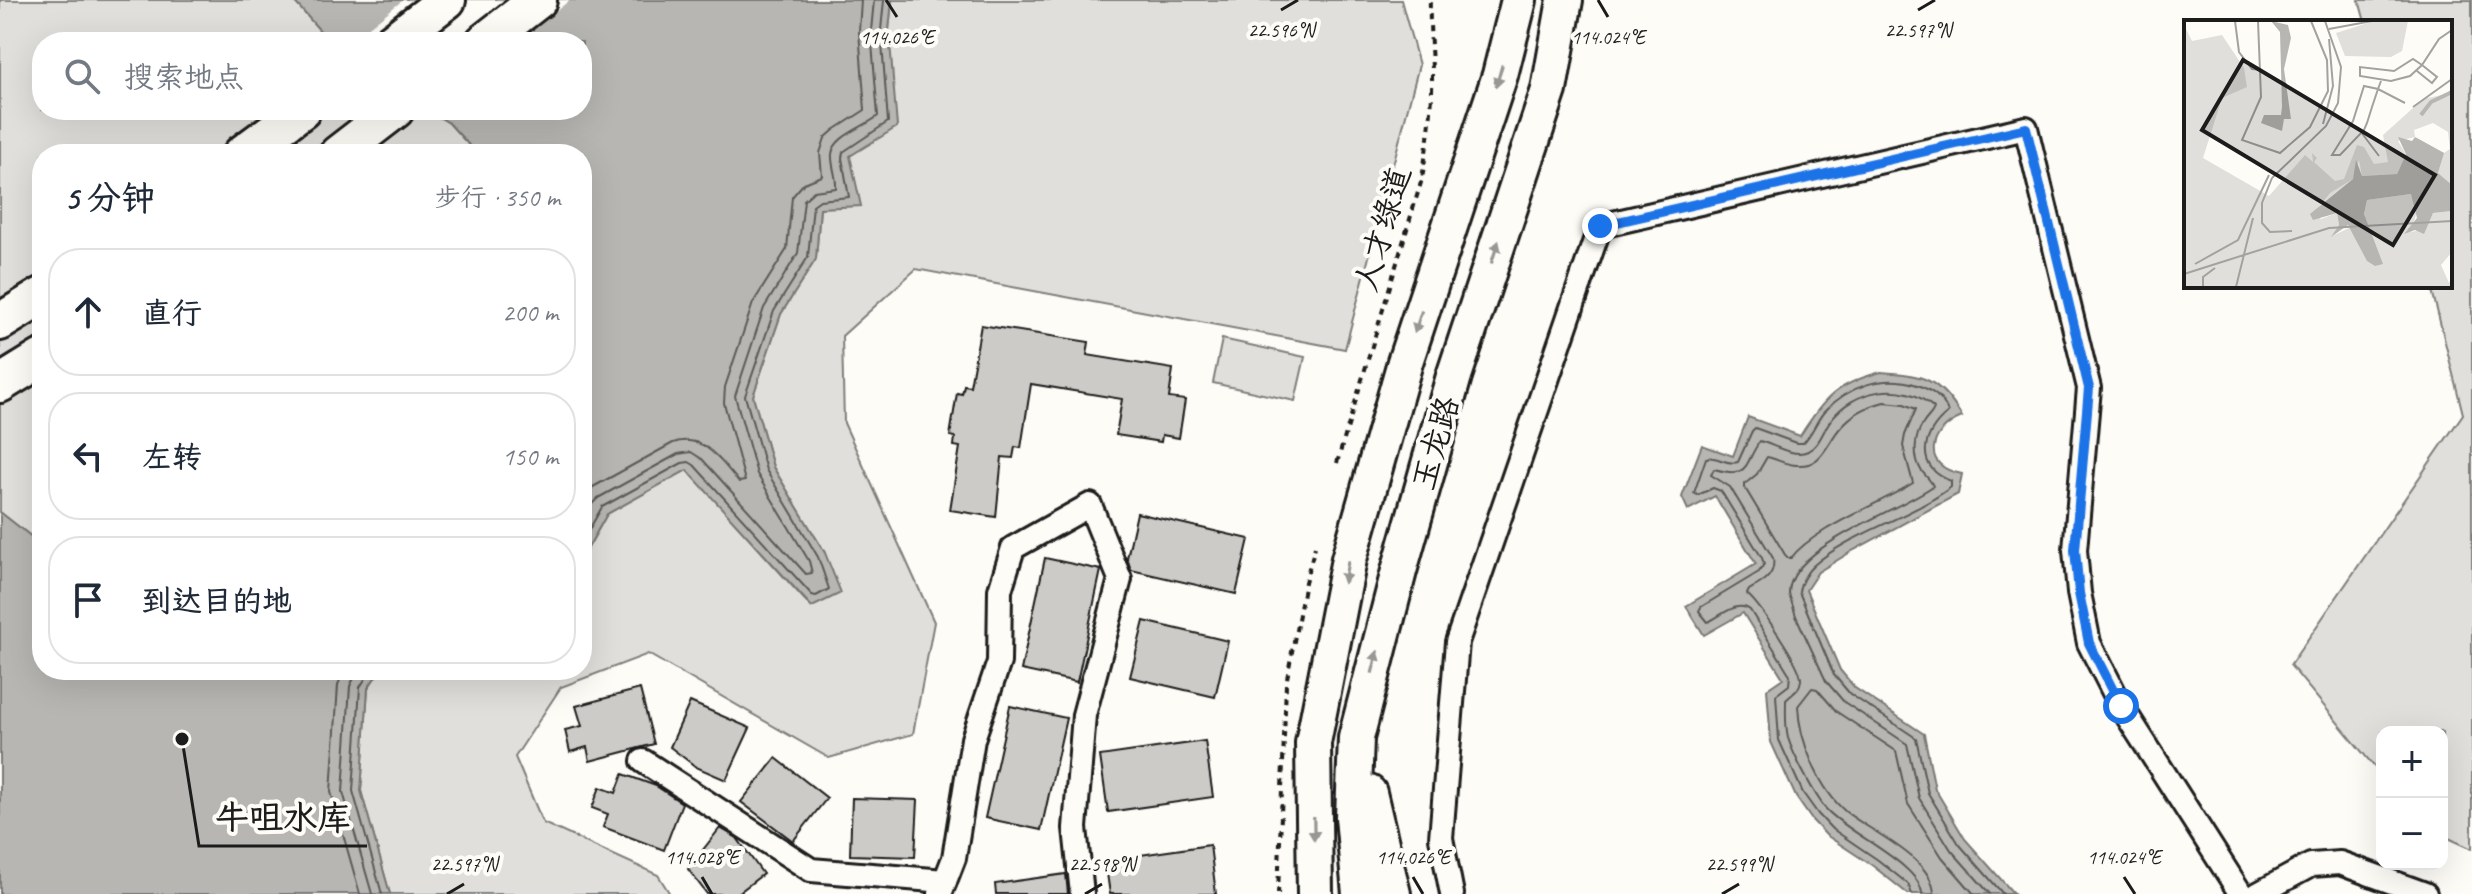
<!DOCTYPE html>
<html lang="zh">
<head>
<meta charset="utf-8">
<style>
	:root { --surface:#fff; --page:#f2f2f3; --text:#1f2937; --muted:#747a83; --line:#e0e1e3 }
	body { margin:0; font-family:Caveat,"LXGW WenKai TC",sans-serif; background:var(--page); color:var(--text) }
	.controls { position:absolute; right:24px; bottom:24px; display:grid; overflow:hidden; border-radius:16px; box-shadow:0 8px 32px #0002 }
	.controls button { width:72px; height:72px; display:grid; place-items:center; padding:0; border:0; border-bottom:2px solid var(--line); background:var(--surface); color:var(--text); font:40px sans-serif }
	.stop { position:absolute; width:24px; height:24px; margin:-18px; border:6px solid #1a73e8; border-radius:50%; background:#fff }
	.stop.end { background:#1a73e8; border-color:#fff; box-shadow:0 2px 8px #0008 }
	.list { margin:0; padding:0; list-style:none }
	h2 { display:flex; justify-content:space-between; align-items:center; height:104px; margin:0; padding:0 32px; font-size:34px }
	h2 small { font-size:26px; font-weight:400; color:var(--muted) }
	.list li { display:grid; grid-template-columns:52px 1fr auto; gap:24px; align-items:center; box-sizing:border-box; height:128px; margin:0 16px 16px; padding:0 16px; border:2px solid var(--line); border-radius:32px }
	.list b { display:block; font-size:30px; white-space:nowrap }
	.list em { font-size:26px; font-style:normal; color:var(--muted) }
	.icon { flex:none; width:44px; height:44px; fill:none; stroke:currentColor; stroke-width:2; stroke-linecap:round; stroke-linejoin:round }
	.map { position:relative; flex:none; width:2472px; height:894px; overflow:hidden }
	.search { position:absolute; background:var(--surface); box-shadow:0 8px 32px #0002; left:32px; top:32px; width:560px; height:88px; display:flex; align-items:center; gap:20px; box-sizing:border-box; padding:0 28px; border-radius:32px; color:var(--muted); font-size:30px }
	.panel { position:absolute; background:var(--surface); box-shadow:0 8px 32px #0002; left:32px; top:144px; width:560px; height:536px; border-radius:32px }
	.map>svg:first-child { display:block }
</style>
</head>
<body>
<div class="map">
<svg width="2472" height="894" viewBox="0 0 2472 894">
	<rect width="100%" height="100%" fill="#fdfcf7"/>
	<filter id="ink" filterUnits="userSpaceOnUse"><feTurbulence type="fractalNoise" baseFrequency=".0125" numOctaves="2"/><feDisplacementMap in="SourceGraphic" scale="16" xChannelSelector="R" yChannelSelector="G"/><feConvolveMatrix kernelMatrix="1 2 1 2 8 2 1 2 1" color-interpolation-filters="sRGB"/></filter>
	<g filter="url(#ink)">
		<g fill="#e0dfdb" stroke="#7e7e7c" stroke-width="2">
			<path d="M0,0H293L330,42H42V110H428L449,123L477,154H42V545L0,512Z"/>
			<path d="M892,0H1401L1419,65L1345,349L916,269L842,336L844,423L934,622L913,734L829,758L648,654L561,687L515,757L543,823L658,875L670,894H390L361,791L368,688L380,670H582V555L585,553L607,514L687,469L811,607L825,553L773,467L753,396L781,314L816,259L820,208L850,155L889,30Z"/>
			<path d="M2359,0H2472V849L2442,835V732H2382V776L2290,665L2463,414L2431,286H2450V22H2365Z"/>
			<path d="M1222,339L1305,357L1295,401L1213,383Z"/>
		</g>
		<g fill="#b7b6b2" stroke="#797876" stroke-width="2">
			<path d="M293,0H892L889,30L897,127L850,156L861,206L820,208L816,259L781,314L753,396L773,467L825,553L841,593L812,607L687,470L607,514L585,553L582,555V154H477L449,123L428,110H582V42H330Z"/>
			<path d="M1881,372C1924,375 1939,378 1962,417C1929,430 1920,467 1962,474L1958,494L1854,550L1818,572L1806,590L1840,670L1855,688L1924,734L1935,789L1965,839L2014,894H1908L1873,866L1826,835L1812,820L1796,797L1771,742L1767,689L1783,678L1743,613L1704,635L1686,606L1756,564L1715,496L1688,510L1682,497L1702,445L1733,456L1748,417L1800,436C1824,398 1836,384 1881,372Z"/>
			<path d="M0,512L42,545V670H380L368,688L361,791L390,894H0Z"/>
		</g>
		<path fill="#fdfcf7" d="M403,0H570L517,42H350Z"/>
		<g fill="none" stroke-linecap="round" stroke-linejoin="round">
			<g stroke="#5a5a58" stroke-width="2">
				<path d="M1884,402L1904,404L1916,409L1905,435L1903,446L1913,483C1880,504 1814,528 1791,558H1787L1745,488V484L1757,474L1767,457C1777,459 1786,465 1797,465C1823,467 1827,442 1841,427C1852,414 1868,406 1884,402Z"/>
				<path d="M582,497L593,487L673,443C704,432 721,462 739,482L745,481L724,403L725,387L753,303L787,249L792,197L804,183L822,176L820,153L825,138L834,130L865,110L859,31L861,0"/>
				<path d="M582,522L591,505L598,498L678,454L691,452L702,459L806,574L812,573L809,561L757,474L735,396L764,308L798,253L804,200L814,191L836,188C837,177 831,165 832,154C834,136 865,127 878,116L871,31L874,0"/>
				<path d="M582,542L602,507L682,463L689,462L694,465L812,595L816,596L829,589L818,557L766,470L745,396L774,311L808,257L813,205L820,200L849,197L842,158L843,152L888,122L881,30L884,0"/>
				<path d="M344,670L338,685L331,792L360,894"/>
				<path d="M358,670L350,686L343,792L372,894"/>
				<path d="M371,670L360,687L353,791L382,894"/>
				<path d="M1912,894L1908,884L1878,860L1831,828L1818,814L1803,793L1779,740L1776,695L1789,685L1790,675L1750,610C1737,600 1721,616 1708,622L1699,611L1701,607L1759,572L1764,564L1762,558L1721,491L1713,488L1698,495L1694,493L1706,458C1717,455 1727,466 1738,462L1752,431L1755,428L1796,443H1803C1812,435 1816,421 1824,412C1848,386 1883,374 1917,385C1930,389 1945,399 1948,413C1922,433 1914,467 1951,481V487C1911,518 1852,532 1814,565C1807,571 1800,583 1799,592L1834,675L1850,694L1916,738L1928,793L1959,844L2003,894"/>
				<path d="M1922,894C1921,865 1847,833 1826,809C1814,794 1794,757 1788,738C1785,726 1786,712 1786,700C1792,694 1800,690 1801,680C1802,666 1759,604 1747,594L1749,590C1763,582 1776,576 1773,558L1730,487L1711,475L1714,469C1751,479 1743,465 1760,441C1774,445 1794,458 1808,451C1819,446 1823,431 1830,421C1853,389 1904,379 1934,408C1932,415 1927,417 1923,424C1914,437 1913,456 1921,470C1925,476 1930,479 1933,486C1899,511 1788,547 1789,594L1796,616L1826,681L1844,702L1907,744L1919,798L1951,850L1990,894"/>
				<path d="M1934,894C1933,858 1871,832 1846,812C1819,789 1799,740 1798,706L1812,688L1817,689L1837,712L1896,751L1908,804L1942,857L1974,894"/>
			</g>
		</g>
		<g fill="#cccbc8" stroke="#1c1c1c" stroke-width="2">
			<path d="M981,325L1089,342L1087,355L1173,369L1169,398L1185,400L1179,438L1162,435L1161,442L1116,435L1122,399L1031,384L1021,448L1015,447L1013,458L1002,457L996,517L950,510L960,447L954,446L955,437L950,436L957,393L962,394L964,385L970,386Z"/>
			<path d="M1137,513L1249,539L1236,594L1131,570L1127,558Z"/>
			<path d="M1045,558L1101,570L1077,682L1021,670Z"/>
			<path d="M1144,621L1228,641L1215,697L1130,677Z"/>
			<path d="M640,689L654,744L590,761L587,747L570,752L565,730L582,726L576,706Z"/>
			<path d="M690,702L750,728L726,780L696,767L670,747Z"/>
			<path d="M1010,706L1066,718L1041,830L985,818Z"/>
			<path d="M1205,741L1213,797L1108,812L1100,756Z"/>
			<path d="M776,758L827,798L793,841L741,802Z"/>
			<path d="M623,774L656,786L682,803L664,850L603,827L608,814L592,808L600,787L616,793Z"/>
			<path d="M852,798L918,800L915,857L850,855Z"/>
			<path d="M720,828L737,838L763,874L737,894H707L688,869Z"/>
			<path d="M1210,845L1216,894H1110L1105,860Z"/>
			<path d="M1066,874L1068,894H996L995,884Z"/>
		</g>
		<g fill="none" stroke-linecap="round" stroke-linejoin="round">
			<defs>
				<g id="minor">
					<path d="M643,761L811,870L945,881"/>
					<path d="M940,894L954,858L973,739L999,662L1000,590L1013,548L1090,505L1120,579L1084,715L1075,828L1082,894"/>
					<path d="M1452,894L1441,838L1457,642L1600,226L2026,128L2089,388L2075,550L2079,593L2089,643L2121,706L2241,894"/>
					<path d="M2258,894L2311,865L2340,863L2425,894"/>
				</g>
				<g id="primary">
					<path d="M1369,793L1393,894"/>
					<path d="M1315,894L1313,743L1349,559L1405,362L1500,75L1519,0"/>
					<path d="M1360,894L1353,817L1356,738L1399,571L1454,376L1549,90L1565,0"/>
				</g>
				<g id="trunk">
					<path d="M392,42L447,0"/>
					<path d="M484,42L538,0"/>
					<path d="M242,154L302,110"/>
					<path d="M338,154L395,110"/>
					<path d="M0,322L42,296"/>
					<path d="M0,384L42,358"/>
				</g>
			</defs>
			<use href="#minor" stroke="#1c1c1c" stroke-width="28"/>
			<use href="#primary" stroke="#1c1c1c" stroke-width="40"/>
			<use href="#trunk" stroke="#1c1c1c" stroke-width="42"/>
			<g stroke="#1c1c1c" stroke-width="4" stroke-dasharray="6 6" stroke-linecap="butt">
				<path d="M1337,463L1422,179C1427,145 1433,111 1432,77C1432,51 1429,26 1430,0"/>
				<path d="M1278,894L1286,684L1305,582L1315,547"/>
			</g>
			<use href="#minor" stroke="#fdfcf7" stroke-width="22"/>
			<use href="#primary" stroke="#fdfcf7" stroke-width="34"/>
			<use href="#trunk" stroke="#fdfcf7" stroke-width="36"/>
		</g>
		<defs><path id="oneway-solid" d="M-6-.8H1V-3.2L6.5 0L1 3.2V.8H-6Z" transform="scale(2)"/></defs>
		<g fill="#989794">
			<use href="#oneway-solid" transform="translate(1499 76) rotate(106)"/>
			<use href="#oneway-solid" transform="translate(1495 252) rotate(-72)"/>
			<use href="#oneway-solid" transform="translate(1418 322) rotate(108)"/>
			<use href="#oneway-solid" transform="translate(1346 572) rotate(101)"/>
			<use href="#oneway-solid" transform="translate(1375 662) rotate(-76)"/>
			<use href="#oneway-solid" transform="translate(1314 829) rotate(89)"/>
		</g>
	</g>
	<g fill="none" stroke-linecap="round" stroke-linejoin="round" filter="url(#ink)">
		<path stroke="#1a73e8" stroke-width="10" d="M1600,226L2026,128L2089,388L2075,550L2079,593L2089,643L2121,706"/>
	</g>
	<path fill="none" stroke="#1c1c1c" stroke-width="3" d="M886,0L897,17M1598,0L1608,17M1281,10L1298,0M1918,10L1935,0M702,877L712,894M1413,877L1423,894M2124,877L2135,894M447,894L464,884M1085,894L1102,884M1722,894L1739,884"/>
	<g text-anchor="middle" stroke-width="8" stroke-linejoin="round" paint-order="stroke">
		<g font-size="32" fill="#1c1c1c" stroke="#fdfcf7">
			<text transform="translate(1382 229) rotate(-74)" y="11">人才绿道</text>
			<text transform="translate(1435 443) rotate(-74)" y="11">玉龙路</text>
		</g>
	</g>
	<g transform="translate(2184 20)">
		<rect width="268" height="268" fill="#fdfcf7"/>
		<path d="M190,1H224L218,31L207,37L161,36L152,13ZM0,5L8,21L38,15L60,48L63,67L38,78L19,138L85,176L121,135L129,142L128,133L133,138L130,142L151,161L160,159L173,125L180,127L190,144L204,142L199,115L239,79L263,74L268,67V165L254,153L258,139L231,117L214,121L222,134L213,154L178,156L175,140L169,159L146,173L130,193L137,199L153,193L155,205L148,216L167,207L194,238L180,194L183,180L227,174L234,188L227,212L241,209L249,193L268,191V232L257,245L265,263L268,257V267H0ZM249,103L264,112L266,129L260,133L231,117L230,110Z" fill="#e0dfdb" fill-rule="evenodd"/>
		<path d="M87,1L104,5L107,18L100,49L107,99H100L98,111L77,103L80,95H97L98,87L96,12ZM214,117L228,121L231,117L260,133L254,153L268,165V191L249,193L240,214L231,210L220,214L233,198L227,174L183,180L180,194L199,244L191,246L183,241L164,205L147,217L155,205L153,193L129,200L126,194L169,159L172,140L178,156L213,154L222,134Z" fill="#b7b6b2"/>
		<path fill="none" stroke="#b7b6b2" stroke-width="4" d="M237,95L247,82L268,72"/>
		<path fill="none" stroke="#a3a29f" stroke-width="2" d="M51,1L55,32L68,49L77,50M74,1L77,77L58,120L96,133L126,107L144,71L143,40L127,1M145,9L188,1M233,51L248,63L253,57L238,45L229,39L210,51L176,47V56L207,61L226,56L238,45L255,19L268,10M197,61L194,69L188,87L183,103L180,110L156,135H148L169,101L180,66L194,69L221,83M229,87L268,59M139,104L149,66L145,19M177,112L195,136M88,158L142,106L154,83L157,47L141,1M88,158L78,183V203L86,212L108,211M11,244L54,220L85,155M0,254L145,208L268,201M19,267V257L31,248M52,267L69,198"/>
		<path fill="#1c1c1c" fill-opacity="0.15" stroke="#1c1c1c" stroke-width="4" d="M59,40L251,155L209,225L18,110Z"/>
		<rect width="268" height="268" fill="none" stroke="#1c1c1c" stroke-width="4"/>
	</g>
	<g font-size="20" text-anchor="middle" fill="#1c1c1c" stroke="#fdfcf7" stroke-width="8" stroke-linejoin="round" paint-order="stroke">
		<text x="1281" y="37">22.596°N</text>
		<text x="1918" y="37">22.597°N</text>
		<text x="897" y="44">114.026°E</text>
		<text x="1608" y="44">114.024°E</text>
		<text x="702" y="864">114.028°E</text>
		<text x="1413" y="864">114.026°E</text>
		<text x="2124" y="864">114.024°E</text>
		<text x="464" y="871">22.597°N</text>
		<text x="1102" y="871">22.598°N</text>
		<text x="1739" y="871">22.599°N</text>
	</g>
	<path fill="none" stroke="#1c1c1c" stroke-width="3" d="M182 739L199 846H367"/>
	<circle fill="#1c1c1c" stroke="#fdfcf7" stroke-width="3" cx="182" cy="739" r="8"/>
	<g font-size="34" text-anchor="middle" font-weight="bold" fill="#1c1c1c" stroke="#fdfcf7" stroke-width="8" stroke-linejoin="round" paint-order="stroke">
		<text x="283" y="829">牛咀水库</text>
	</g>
</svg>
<div class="controls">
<button>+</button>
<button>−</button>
</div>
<div class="stop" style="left:2121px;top:706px"></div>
<div class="stop end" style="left:1600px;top:226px"></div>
<div class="search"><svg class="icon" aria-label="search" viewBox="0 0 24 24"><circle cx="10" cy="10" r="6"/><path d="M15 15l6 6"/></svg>搜索地点</div>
<section class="panel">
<h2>5 分钟<small>步行 · 350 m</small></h2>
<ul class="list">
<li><svg class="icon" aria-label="ahead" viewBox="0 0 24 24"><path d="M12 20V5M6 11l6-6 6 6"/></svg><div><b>直行</b></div><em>200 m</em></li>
<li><svg class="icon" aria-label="left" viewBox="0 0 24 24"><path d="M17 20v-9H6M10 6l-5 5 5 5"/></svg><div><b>左转</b></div><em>150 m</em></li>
<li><svg class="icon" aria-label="arrive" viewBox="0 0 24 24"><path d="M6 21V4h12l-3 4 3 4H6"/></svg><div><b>到达目的地</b></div></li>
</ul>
</section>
</div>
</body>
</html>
